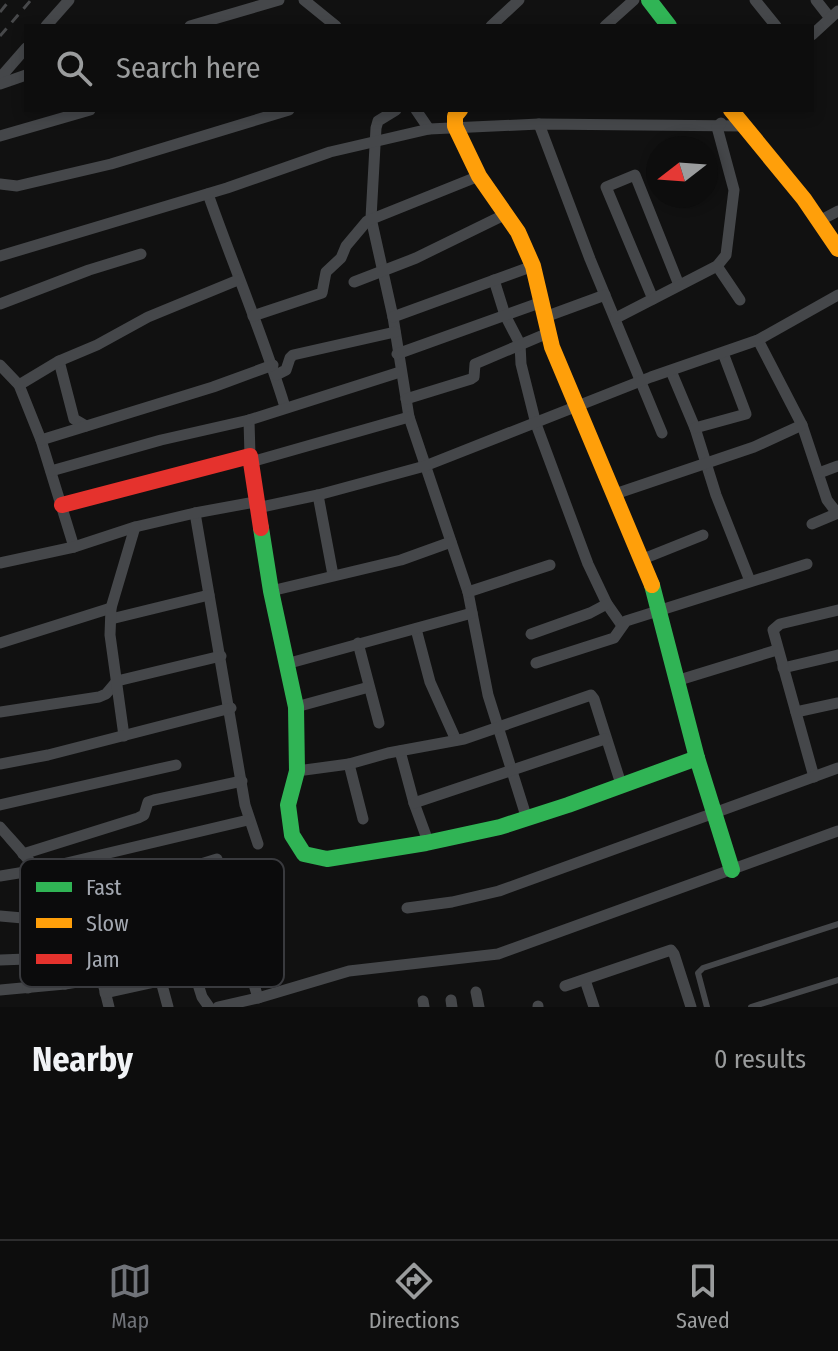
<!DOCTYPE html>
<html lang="en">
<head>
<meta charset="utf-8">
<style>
	:root { --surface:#0d0d0d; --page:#161616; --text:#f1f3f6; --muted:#9a9c9d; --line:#2d2d2e; --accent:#707379 }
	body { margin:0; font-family:"Fira Sans Condensed",sans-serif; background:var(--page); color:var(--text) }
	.compass { position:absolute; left:646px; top:136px; width:72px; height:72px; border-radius:50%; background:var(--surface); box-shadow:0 4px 12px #0003; rotate:253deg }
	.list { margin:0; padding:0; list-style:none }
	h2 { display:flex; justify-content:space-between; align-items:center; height:104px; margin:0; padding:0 32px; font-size:34px }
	h2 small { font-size:26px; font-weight:400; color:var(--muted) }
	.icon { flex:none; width:44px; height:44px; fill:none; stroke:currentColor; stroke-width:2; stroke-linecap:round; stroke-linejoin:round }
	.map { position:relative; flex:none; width:838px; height:1007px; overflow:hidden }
	.search { position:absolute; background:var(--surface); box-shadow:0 4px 12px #0003; left:24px; right:24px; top:24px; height:88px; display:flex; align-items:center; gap:20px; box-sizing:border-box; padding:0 28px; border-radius:0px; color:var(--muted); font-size:30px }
	.sheet { height:232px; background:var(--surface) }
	nav { display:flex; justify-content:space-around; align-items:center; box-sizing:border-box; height:112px; border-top:2px solid var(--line); background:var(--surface); font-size:22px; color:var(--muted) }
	nav a { display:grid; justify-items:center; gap:4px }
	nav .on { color:var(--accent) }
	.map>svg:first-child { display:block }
</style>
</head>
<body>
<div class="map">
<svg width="838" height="1007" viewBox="0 0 838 1007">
	<rect width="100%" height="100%" fill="#111"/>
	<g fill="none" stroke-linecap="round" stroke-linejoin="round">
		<g stroke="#45474a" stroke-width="6">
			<path d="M707,1007L698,973L703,968L838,924"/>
			<path d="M751,1007L838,980"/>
		</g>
		<g stroke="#45474a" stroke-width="11">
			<path d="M304,0L336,26"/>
			<path d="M755,0L776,26"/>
			<path d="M816,0L830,18"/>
			<path d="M46,26L69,0"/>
			<path d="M190,26L279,0"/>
			<path d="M491,26L519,0"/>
			<path d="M605,26L634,0"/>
			<path d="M812,35L838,11"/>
			<path d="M0,78L26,48"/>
			<path d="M0,84L26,75"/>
			<path d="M396,110L378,121L376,128L371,218L393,317L409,417L468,592L488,695L527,819"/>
			<path d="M416,110L429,129"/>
			<path d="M539,124L590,259L662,433"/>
			<path d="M0,136L90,110"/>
			<path d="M0,184L17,186L111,164L289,110"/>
			<path d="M208,194C233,265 263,335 285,407"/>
			<path d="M819,221L838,211"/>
			<path d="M0,256L227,188L330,152L429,129L539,124L744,126"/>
			<path d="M717,266L740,300"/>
			<path d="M494,280L505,315L520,344L521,364L536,424L588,564L607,604L621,624"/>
			<path d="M354,282L416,258L506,214"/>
			<path d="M653,299L606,187L635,175L679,285"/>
			<path d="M0,304L89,270L141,254"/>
			<path d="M253,316L322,293L326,272L341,258L346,246L367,221L479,176"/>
			<path d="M393,317L533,266"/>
			<path d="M545,317L605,295"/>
			<path d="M616,318L717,266L726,255L734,190L717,127L721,123"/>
			<path d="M397,354L542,302"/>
			<path d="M59,361L74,419L86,426"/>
			<path d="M0,365L19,385L41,440L74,547"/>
			<path d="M671,371L695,428L716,495L750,581"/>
			<path d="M276,375L286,370L290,358L293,355L395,332"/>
			<path d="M19,385L59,361L97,345L148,317L238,280"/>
			<path d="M406,399L471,379L474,377L475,364L548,333"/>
			<path d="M802,425L827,500L837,513"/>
			<path d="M695,428L746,414L723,353"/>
			<path d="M41,440L213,387L273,365"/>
			<path d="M250,456L249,420L400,372"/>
			<path d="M251,462L409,417"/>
			<path d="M51,471L161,440L249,420"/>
			<path d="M819,473L838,466"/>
			<path d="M615,494L754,447L802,425L758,340"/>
			<path d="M318,495L333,575"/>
			<path d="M257,508L318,495L425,466L651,377L758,340L838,295"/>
			<path d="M195,513L245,805L258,844"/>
			<path d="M812,524L838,513"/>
			<path d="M643,559L703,535"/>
			<path d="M0,563L74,547L135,527L195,513L255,502"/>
			<path d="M271,591L401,560L451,542"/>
			<path d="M468,592L550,565"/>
			<path d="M111,619L209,595"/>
			<path d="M416,629L430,682L456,740"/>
			<path d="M531,634L590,613L607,604"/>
			<path d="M0,643L111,608"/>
			<path d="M358,643L379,723"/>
			<path d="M536,663L614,638L626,621L807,564"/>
			<path d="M286,664L472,613"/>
			<path d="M783,668L838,655"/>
			<path d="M676,681L777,650"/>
			<path d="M296,707L369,687"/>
			<path d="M0,712L99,697L106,694L117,681L221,656"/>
			<path d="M796,712L838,703"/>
			<path d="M124,736L110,635L111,608L135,527"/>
			<path d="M400,751L414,803L429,844"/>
			<path d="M0,764L48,755L231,708"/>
			<path d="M349,764L363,819"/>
			<path d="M297,771L349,764L388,753L464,739L591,695L594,699L621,784"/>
			<path d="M814,777L773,630L780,624L838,610"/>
			<path d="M414,803L605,739"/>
			<path d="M0,805L176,765"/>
			<path d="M0,827C12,841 26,855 36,870C59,902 60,946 65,984L0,990"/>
			<path d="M23,854L138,818L144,815L148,802L154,800L242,781"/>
			<path d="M0,876L37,870L248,820"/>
			<path d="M164,876L202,997L209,1007"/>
			<path d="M133,878L168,1007"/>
			<path d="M135,888L139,883L217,859L258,998"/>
			<path d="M80,892L109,1007"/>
			<path d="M407,908L452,902L499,891L838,768"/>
			<path d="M0,916L34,919"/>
			<path d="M0,960L27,959"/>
			<path d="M585,980L594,1007"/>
			<path d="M65,984L102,978"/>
			<path d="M565,986L671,950L674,954L691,1007"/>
			<path d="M28,988C27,950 21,928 50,900"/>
			<path d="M476,992L479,1007"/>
			<path d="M105,993L196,973"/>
			<path d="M451,1000L452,1007"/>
			<path d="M423,1001L424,1007"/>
			<path d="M538,1006V1007"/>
			<path d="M218,1007L258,998L349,971L498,954L838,831"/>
		</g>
		<g stroke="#30b455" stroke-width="16">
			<path d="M649,0L669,26"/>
			<path d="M261,528L271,591L296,707L297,771L288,805L292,835L304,854L327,859L426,843L500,827L568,805L697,758"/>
			<path d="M652,585L697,758L732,870"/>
		</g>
		<g stroke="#ff9f0a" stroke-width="16">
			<path d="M460,110L455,116V126L479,176L518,232L533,266L552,347L652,585"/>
			<path d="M731,110L804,199L838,249"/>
		</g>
		<path stroke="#e5322d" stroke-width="16" d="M62,505L250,456L261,528"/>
		<g stroke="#47484a" stroke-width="3" stroke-dasharray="10 8" stroke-linecap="butt">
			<path d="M0,12L10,0"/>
			<path d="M0,36L31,0"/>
		</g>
	</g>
	<rect x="20" y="859" width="264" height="128" rx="12" fill="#0b0b0c" stroke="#393a3e" stroke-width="2"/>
	<rect x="36" y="882" width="36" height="10" fill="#30b455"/>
	<rect x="36" y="918" width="36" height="10" fill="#ff9f0a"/>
	<rect x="36" y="954" width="36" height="10" fill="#e5322d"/>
	<g font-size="22" fill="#a3a8b1">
		<text x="86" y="895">Fast</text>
		<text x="86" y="931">Slow</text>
		<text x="86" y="967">Jam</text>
	</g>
</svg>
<svg class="compass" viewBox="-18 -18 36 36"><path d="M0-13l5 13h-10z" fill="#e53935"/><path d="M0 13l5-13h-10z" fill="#9a9c9d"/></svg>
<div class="search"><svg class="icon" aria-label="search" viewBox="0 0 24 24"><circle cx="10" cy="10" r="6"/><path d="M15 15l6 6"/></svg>Search here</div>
</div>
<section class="sheet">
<h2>Nearby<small>0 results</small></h2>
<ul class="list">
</ul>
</section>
<nav>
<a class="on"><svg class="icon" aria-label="map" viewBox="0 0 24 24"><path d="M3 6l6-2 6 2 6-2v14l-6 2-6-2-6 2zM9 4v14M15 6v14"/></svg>Map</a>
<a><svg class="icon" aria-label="directions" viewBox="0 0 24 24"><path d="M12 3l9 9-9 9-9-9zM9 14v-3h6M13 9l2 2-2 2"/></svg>Directions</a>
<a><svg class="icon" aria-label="saved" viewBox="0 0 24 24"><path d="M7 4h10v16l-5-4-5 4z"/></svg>Saved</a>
</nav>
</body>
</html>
